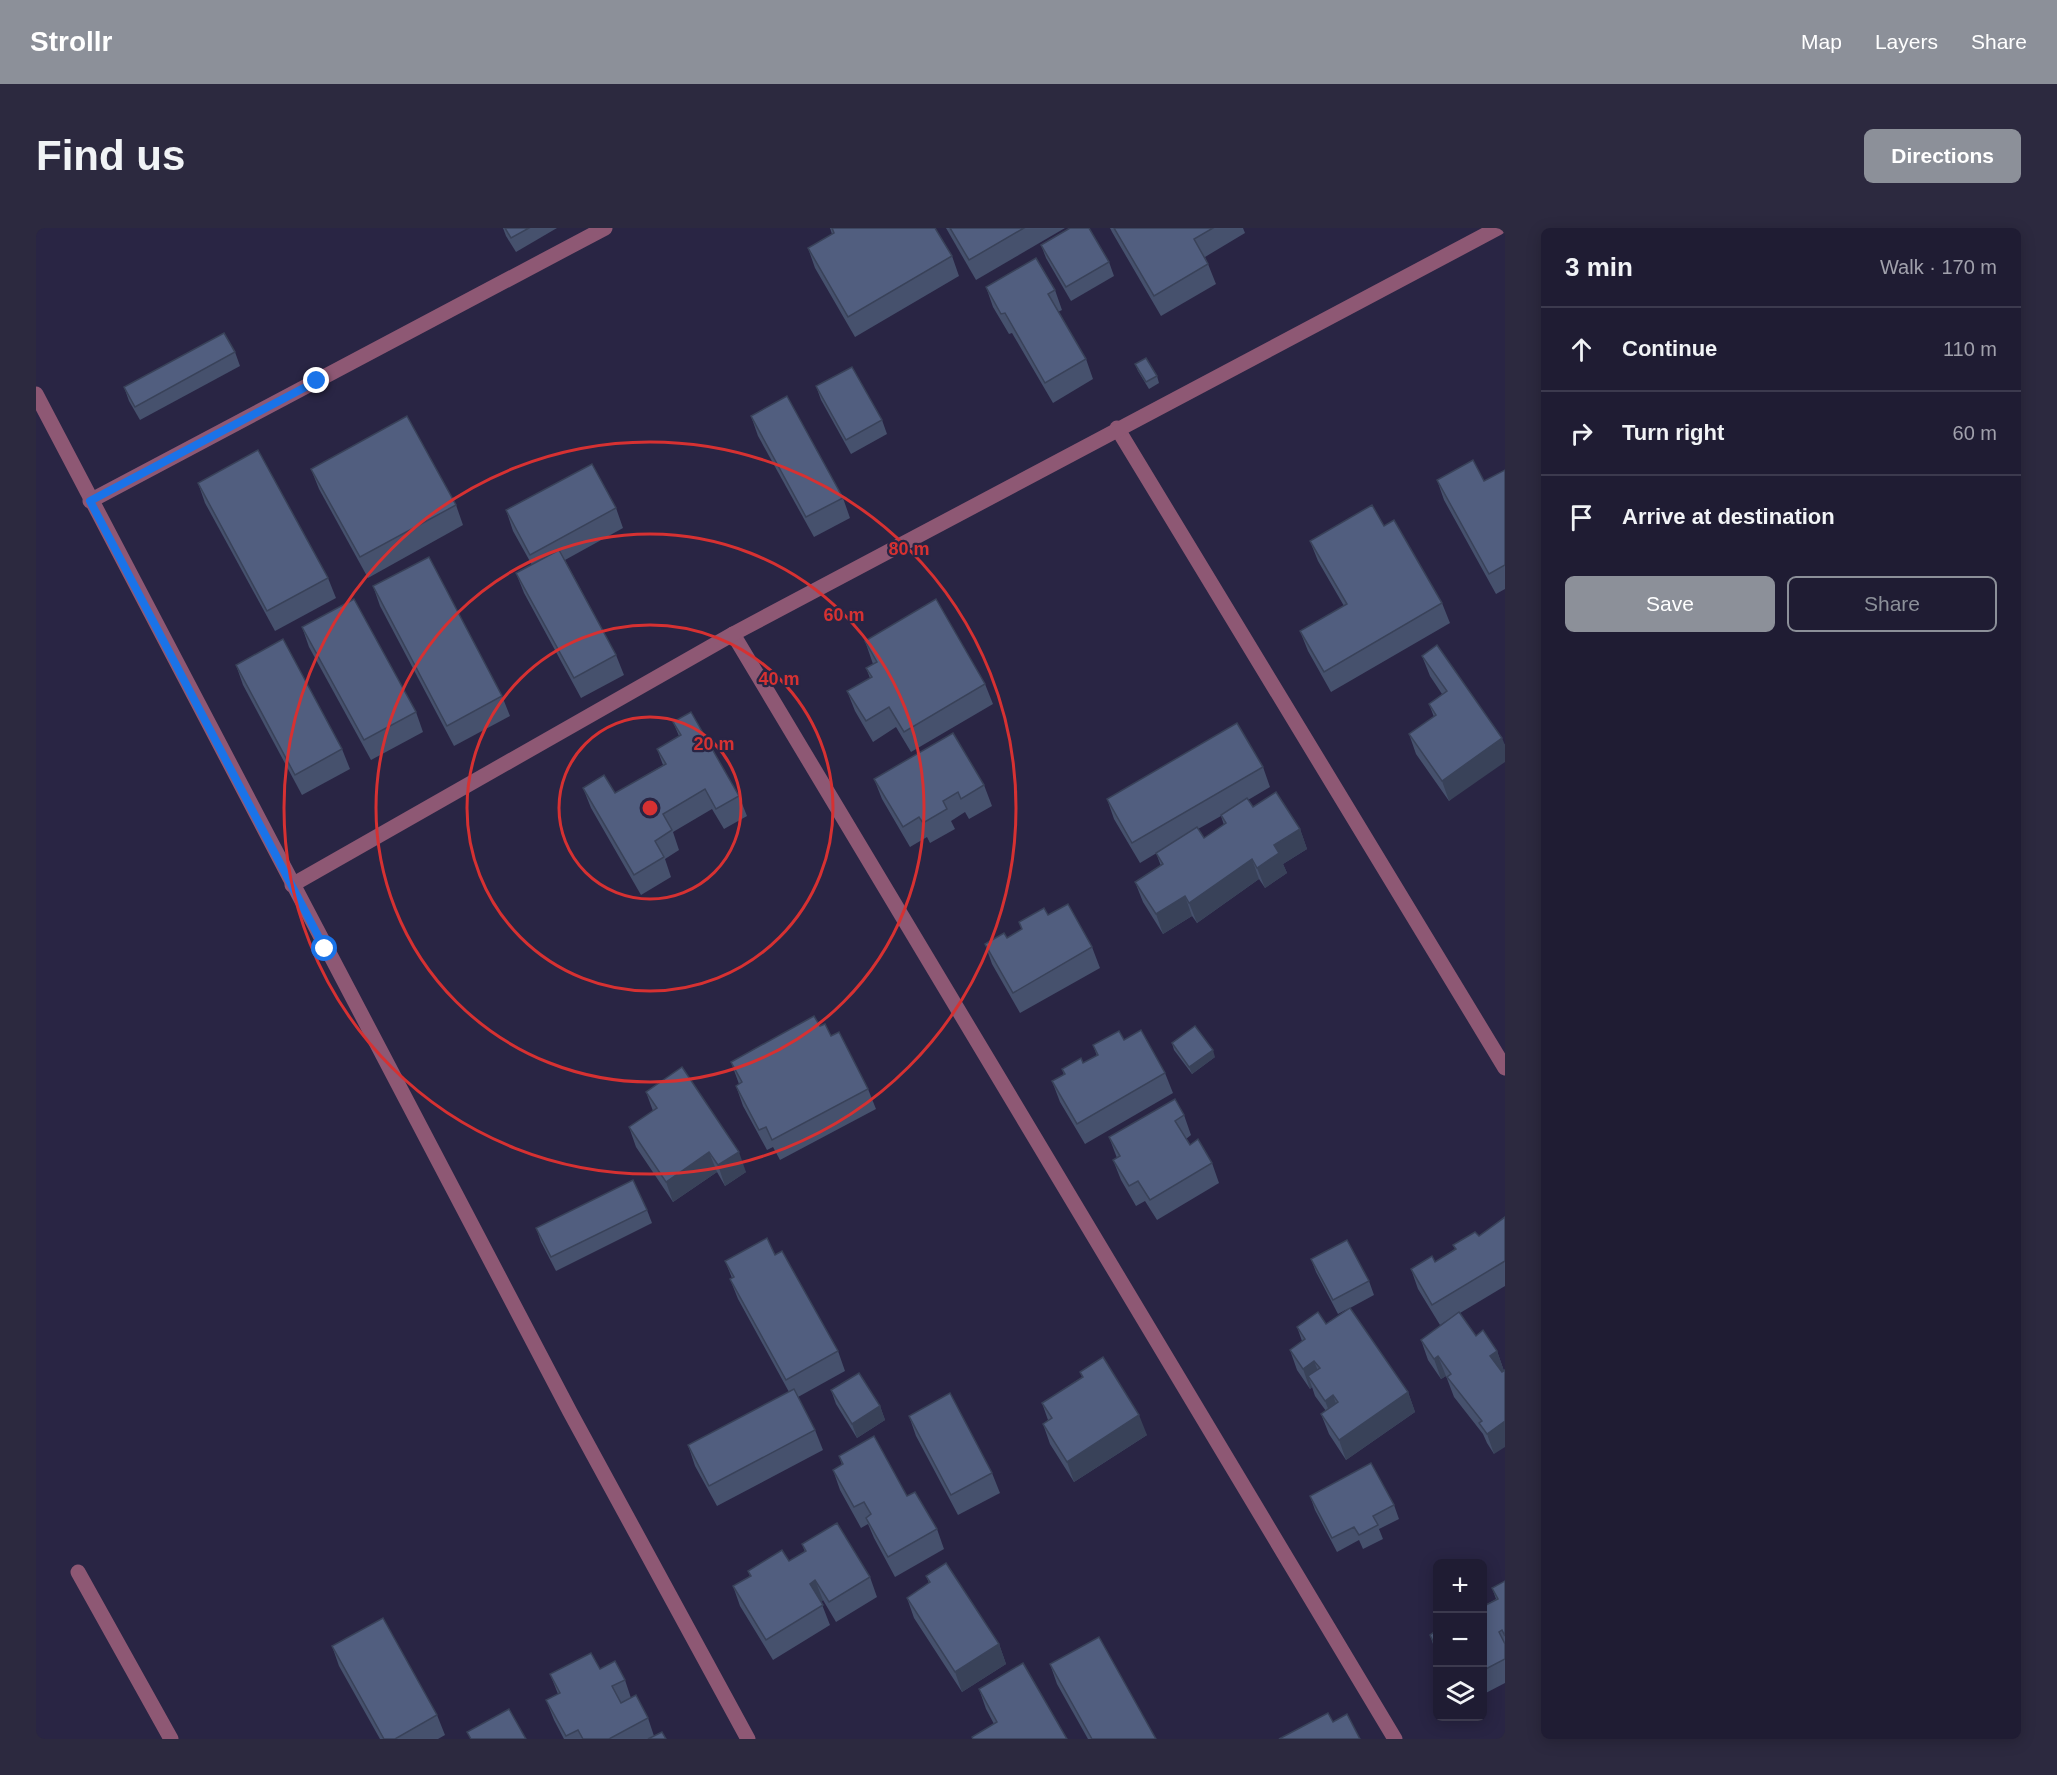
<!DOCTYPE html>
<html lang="en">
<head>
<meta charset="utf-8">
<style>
	:root { --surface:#1f1c33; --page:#2c293f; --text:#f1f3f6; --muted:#a1a1ac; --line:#3c3a4e; --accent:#8c9099 }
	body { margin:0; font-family:Helvetica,sans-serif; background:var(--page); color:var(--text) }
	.controls { position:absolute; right:18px; bottom:18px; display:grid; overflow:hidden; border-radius:9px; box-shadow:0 3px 15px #0003 }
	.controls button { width:54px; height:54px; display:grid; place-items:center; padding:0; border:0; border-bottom:2px solid var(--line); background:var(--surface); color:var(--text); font:30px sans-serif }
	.stop { position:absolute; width:18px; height:18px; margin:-14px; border:4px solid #1a73e8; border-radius:50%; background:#fff }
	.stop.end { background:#1a73e8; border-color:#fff; box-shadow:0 2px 6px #0008 }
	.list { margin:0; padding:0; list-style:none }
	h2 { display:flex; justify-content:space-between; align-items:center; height:78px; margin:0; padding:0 24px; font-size:26px }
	h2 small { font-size:20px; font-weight:400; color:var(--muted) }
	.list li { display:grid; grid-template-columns:39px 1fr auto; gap:18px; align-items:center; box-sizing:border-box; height:84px; padding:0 24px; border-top:2px solid var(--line) }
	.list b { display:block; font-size:22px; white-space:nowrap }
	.list em { font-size:20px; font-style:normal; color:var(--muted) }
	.actions { display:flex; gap:12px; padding:18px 24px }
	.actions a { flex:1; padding:14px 0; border:2px solid var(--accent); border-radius:9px; text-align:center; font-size:21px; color:var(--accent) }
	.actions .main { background:var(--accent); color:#fff }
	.icon { flex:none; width:33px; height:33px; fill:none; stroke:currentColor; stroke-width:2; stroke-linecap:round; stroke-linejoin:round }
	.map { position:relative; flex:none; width:1469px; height:1511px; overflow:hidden; border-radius:9px }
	header { display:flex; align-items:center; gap:36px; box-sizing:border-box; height:84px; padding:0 30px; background:var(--accent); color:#fff }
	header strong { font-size:28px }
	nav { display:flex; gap:33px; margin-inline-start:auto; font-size:21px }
	.intro { display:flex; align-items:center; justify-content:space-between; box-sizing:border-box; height:144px; padding:0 36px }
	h1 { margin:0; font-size:42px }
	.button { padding:15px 27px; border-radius:9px; background:var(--accent); color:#fff; font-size:21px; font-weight:700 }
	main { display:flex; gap:36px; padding:0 36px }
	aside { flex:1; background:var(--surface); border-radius:9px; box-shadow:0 3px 15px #0003 }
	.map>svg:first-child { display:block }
</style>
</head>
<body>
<header>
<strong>Strollr</strong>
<nav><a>Map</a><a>Layers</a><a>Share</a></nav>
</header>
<div class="intro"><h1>Find us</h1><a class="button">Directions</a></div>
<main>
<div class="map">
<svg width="1469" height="1511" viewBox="0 0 1469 1511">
	<rect width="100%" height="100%" fill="#292544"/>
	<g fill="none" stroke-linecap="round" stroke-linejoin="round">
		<g stroke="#8e5874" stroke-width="15">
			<path d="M0,166L534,1184L712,1511"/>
			<path d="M1081,200L1469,840"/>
			<path d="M54,273L569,0"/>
			<path d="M697,406L1359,1511"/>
			<path d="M256,657L697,406L1462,0"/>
			<path d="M42,1344L135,1511"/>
		</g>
	</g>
	<g fill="#46516d" fill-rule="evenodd">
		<path d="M467,0H521L480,24L470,8Z"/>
		<path d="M794,0H899L916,28L923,48L819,109L779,40L772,20L796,6Z"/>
		<path d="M910,0H1029L940,52Z"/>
		<path d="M1074,0H1207L1209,5L1169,29L1172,36L1180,56L1125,88L1076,4Z"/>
		<path d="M1005,17L1073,34L1078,48L1035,73L1010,30Z"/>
		<path d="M950,59L1019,62L1026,82L1022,84L1050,131L1057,151L1017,175L976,105L973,106L957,79Z"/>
		<path d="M199,124L204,138L104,192L93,173L88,159Z"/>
		<path d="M1099,136L1121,148L1123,155L1113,161L1102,143Z"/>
		<path d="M780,158L846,192L851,206L815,226L785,172Z"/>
		<path d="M715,188L807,270L814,290L778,309L722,208Z"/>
		<path d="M275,241L420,277L427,297L332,350L283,261Z"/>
		<path d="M1469,242V361L1460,366L1408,272L1401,252L1448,253Z"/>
		<path d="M162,255L292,350L300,370L239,403L169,275Z"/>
		<path d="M580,280L587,300L529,332L580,427L588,447L545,470L488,365L480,345L496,337L477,303L470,282Z"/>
		<path d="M1348,298L1406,375L1414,395L1295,464L1272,423L1264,403L1308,378L1282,333L1274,313Z"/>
		<path d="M337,358L466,468L474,488L418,518L344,378Z"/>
		<path d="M266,399L380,484L387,504L335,532L273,419Z"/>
		<path d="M829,413L949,456L957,476L875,524L860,499L837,514L819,483L811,463L834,450L830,440L837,436Z"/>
		<path d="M1386,428L1469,517L1413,573L1380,526L1373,506L1398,489L1393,476L1406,466L1394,448Z"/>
		<path d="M200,437L306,521L314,541L266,567L207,457Z"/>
		<path d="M637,494L703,568L711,588L688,601L676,581L637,604L643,622L629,631L635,649L605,667L555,580L547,560L579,565L627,537L621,521L643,508Z"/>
		<path d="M1227,539L1234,559L1212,572L1217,579L1264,601L1271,621L1247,636L1251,645L1229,660L1223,651L1161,695L1156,688L1127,706L1107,674L1099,654L1125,638L1120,625L1124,623L1104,635L1078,591L1071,571ZM1185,588L1188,597L1168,610L1162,601Z"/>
		<path d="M838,551L948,557L956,578L933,591L929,584L915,593L919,601L894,615L891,609L874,619L846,571Z"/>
		<path d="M1012,687L1056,719L1064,740L984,785L956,736L949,716L971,710L986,702L983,694Z"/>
		<path d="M784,798L795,808L832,861L840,881L744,932L737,919L731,922L707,878L700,858L703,856L695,834Z"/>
		<path d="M1088,812L1129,845L1137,865L1049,916L1024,874L1016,853L1028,847L1026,841L1047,835L1061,828L1057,817Z"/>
		<path d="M1136,815L1179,829L1156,846L1138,822Z"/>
		<path d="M610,864L710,944L689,958L681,944L637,974L600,919L593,899L617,883Z"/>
		<path d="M1148,887L1155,907L1150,911L1154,917L1176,935L1183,955L1121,992L1109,973L1100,978L1085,952L1077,932L1081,930L1073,909Z"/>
		<path d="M611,982L616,995L520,1043L505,1014L500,1000Z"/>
		<path d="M1469,989V1058L1424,1085L1440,1108L1461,1123L1468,1143L1458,1226L1451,1215L1447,1206L1418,1169L1410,1148L1405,1151L1392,1132L1385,1112L1414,1090L1404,1097L1382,1061L1375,1041L1399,1034L1419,1021L1417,1017L1443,1008Z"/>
		<path d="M739,1027L802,1123L809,1143L762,1169L779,1202L787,1222L681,1278L659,1238L652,1217L753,1164L702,1071L694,1051L696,1050L689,1033Z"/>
		<path d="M1275,1031L1333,1053L1338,1067L1314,1080L1372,1164L1379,1184L1310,1232L1293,1206L1285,1186L1290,1183L1279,1168L1276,1159L1274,1161L1261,1142L1254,1122L1266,1113L1261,1099L1290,1096L1313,1080L1302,1086L1280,1044Z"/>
		<path d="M1044,1144L1111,1207L1038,1254L1014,1216L1007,1196L1012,1192L1006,1175L1046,1149Z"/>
		<path d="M795,1162L844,1178L849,1192L821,1210L800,1176Z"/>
		<path d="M873,1188L956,1245L964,1265L922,1287L880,1208Z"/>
		<path d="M803,1228L901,1301L908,1321L859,1349L838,1310L832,1296L825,1300L804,1262L797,1242L806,1237Z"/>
		<path d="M1274,1268L1358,1277L1363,1291L1343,1301L1347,1311L1327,1321L1323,1312L1301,1324L1279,1282Z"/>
		<path d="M766,1316L834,1349L841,1369L800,1394L787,1372L785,1374L794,1397L737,1432L704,1378L697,1358L714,1348L712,1343L753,1333L769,1324Z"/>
		<path d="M890,1348L963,1416L970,1436L926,1464L878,1390L871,1370L893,1355Z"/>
		<path d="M1469,1353V1455L1446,1467V1379L1460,1371L1456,1360Z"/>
		<path d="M1401,1402V1428L1394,1407Z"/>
		<path d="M296,1418L401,1487L409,1507L402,1511H344L303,1438Z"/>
		<path d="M1014,1436L1120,1511H1052L1021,1456Z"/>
		<path d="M564,1441L589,1452L595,1470L612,1490L618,1508L630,1511H528L518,1492L510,1472L522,1466L514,1446Z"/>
		<path d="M943,1461L1031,1511L958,1496L950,1481Z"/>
	</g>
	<g fill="#394259">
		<path d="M1466,510L1469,517V534L1413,573L1406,553Z"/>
		<path d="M1264,601L1271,621L1247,636L1251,645L1229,660L1221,640L1238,617Z"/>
		<path d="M1216,631L1223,651L1161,695L1153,675Z"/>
		<path d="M1149,668L1156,688L1127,706L1120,686Z"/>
		<path d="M1177,822L1179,829L1156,846L1153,839Z"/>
		<path d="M673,924L681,944L637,974L630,954Z"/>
		<path d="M703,924L710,944L689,958L682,937Z"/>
		<path d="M1461,1123L1468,1143L1461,1148L1454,1128Z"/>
		<path d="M1402,1128L1410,1148L1405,1151L1398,1131Z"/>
		<path d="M1278,1133L1286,1153L1272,1148L1276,1159L1274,1161L1267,1141Z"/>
		<path d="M1372,1164L1379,1184L1310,1232L1303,1212Z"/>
		<path d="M1297,1167L1304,1187L1297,1193L1289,1173Z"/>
		<path d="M844,1178L849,1192L821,1210L816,1196Z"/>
		<path d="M1103,1187L1111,1207L1038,1254L1031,1234Z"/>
		<path d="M1469,1193V1219L1458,1226L1451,1206Z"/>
		<path d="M779,1352L787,1372L782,1376L774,1356Z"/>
		<path d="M963,1416L970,1436L926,1464L919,1444Z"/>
	</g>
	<g fill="#515e7f" stroke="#394259" stroke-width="1.5">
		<path d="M469,0H493L475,10Z"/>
		<path d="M796,0H899L916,28L812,89L772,20L798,5Z"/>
		<path d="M914,0H988L933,32Z"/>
		<path d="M1034,0H1053L1073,34L1030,59L1005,17Z"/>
		<path d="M1078,0H1177L1158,11L1172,36L1118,68Z"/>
		<path d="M1000,30L1019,62L1012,66L1050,131L1009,155L969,85L965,86L950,59Z"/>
		<path d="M188,105L199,124L99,179L88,159Z"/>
		<path d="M1110,130L1121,148L1110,154L1099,136Z"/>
		<path d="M816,139L846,192L810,212L780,158Z"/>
		<path d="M751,168L807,270L770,289L715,188Z"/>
		<path d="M371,188L420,277L324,329L275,241Z"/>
		<path d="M222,222L292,350L231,383L162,255Z"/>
		<path d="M1437,232L1448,253L1469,242V337L1453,346L1401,252Z"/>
		<path d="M556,236L580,280L494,327L470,282Z"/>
		<path d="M1336,277L1348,298L1358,292L1406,375L1288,444L1264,403L1311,376L1274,313Z"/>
		<path d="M523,322L580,427L538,450L480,345Z"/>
		<path d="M393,329L466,468L411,498L337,358Z"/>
		<path d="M318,371L380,484L328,512L266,399Z"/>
		<path d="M900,371L949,456L868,504L853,479L830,493L811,463L836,449L830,440L841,434L829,413Z"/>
		<path d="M247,411L306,521L259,547L200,437Z"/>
		<path d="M1401,417L1466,510L1406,553L1373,506L1400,487L1393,476L1411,463L1386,428Z"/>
		<path d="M655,484L703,568L680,581L669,561L627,586L636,602L619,613L628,629L598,647L547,560L568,547L579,565L630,536L621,521L645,507L637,494Z"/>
		<path d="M1201,495L1227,539L1096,615L1071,571Z"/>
		<path d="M917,505L948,557L925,571L922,564L907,573L911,581L887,595L883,589L867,599L838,551Z"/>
		<path d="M1240,564L1264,601L1238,617L1243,625L1221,640L1216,631L1153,675L1149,668L1120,686L1099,654L1127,636L1120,625L1161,599L1168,610L1190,595L1185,587L1211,570L1217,579Z"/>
		<path d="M1032,676L1056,719L977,765L949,716L968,705L971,710L986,701L983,694L1008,680L1012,687Z"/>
		<path d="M778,788L784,798L789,796L795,808L803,804L832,861L736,912L730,899L723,902L700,858L706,854L695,834Z"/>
		<path d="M1159,798L1177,822L1153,839L1136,815Z"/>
		<path d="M1105,802L1129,845L1041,896L1016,853L1029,846L1026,841L1045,830L1047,835L1062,827L1057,817L1083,803L1088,812Z"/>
		<path d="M646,839L703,924L682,937L673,924L630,954L593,899L621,880L610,864Z"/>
		<path d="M1139,871L1148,887L1139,893L1154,917L1162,911L1176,935L1114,972L1102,953L1093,958L1077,932L1084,928L1073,909Z"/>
		<path d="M597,952L611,982L515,1029L500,1000Z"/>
		<path d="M1469,989V1033L1396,1077L1375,1041L1396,1028L1399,1034L1420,1021L1417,1017L1439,1004L1443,1008Z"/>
		<path d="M731,1010L739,1027L746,1023L802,1123L750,1152L694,1051L698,1049L689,1033Z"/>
		<path d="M1311,1012L1333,1053L1297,1072L1275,1031Z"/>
		<path d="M1314,1080L1372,1164L1303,1212L1285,1186L1302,1174L1297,1167L1289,1173L1272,1148L1284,1140L1278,1133L1267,1141L1254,1122L1269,1111L1261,1099L1282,1084L1290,1096Z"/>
		<path d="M1423,1084L1440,1108L1447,1102L1461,1123L1454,1128L1466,1144L1469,1142V1193L1451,1206L1443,1195L1446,1193L1411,1149L1415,1146L1402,1128L1398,1131L1385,1112Z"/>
		<path d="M1067,1129L1103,1187L1031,1234L1007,1196L1016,1190L1006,1175L1047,1149L1044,1144Z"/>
		<path d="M823,1145L844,1178L816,1196L795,1162Z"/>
		<path d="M758,1161L779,1202L673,1258L652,1217Z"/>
		<path d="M914,1165L956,1245L915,1267L873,1188Z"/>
		<path d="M838,1208L871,1268L879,1264L901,1301L852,1329L830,1290L835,1286L828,1274L818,1279L797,1242L807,1236L803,1228Z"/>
		<path d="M1335,1235L1358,1277L1337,1288L1342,1297L1323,1307L1318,1299L1296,1310L1274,1268Z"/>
		<path d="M801,1295L834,1349L793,1374L779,1352L774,1356L787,1377L730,1412L697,1358L715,1348L712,1343L746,1322L753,1333L770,1323L766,1316Z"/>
		<path d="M910,1335L963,1416L919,1444L871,1370L894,1354L890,1348Z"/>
		<path d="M1469,1353V1408L1466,1402L1463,1404L1469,1416V1431L1446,1443V1379L1462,1371L1456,1360Z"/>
		<path d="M1401,1389V1398L1398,1391Z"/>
		<path d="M347,1390L401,1487L359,1511H348L296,1418Z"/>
		<path d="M1401,1402V1421L1394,1407Z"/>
		<path d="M1063,1409L1120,1511H1056L1014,1436Z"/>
		<path d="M555,1425L564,1441L579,1433L589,1452L576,1458L585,1475L600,1467L612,1490L573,1511H547L542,1502L530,1508L510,1472L524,1465L514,1446Z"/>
		<path d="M987,1435L1031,1511H937L936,1509L961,1494L943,1461Z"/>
		<path d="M473,1481L490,1511H435L431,1504Z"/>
		<path d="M1292,1485L1297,1494L1311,1486L1324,1511H1243Z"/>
		<path d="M626,1504L630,1511H612Z"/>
	</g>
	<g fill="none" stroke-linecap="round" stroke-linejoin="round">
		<path stroke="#1a73e8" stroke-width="8" d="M281,153L54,273L289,721"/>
	</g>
	<g fill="none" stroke="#d63132" stroke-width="3">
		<circle cx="614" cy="580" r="91"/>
		<circle cx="614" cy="580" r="183"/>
		<circle cx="614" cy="580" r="274"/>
		<circle cx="614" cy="580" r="366"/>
	</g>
	<circle cx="614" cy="580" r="9" fill="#d63132" stroke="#292544" stroke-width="3"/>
	<g font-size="18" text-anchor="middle" font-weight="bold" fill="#d63132" stroke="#292544" stroke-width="4.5" stroke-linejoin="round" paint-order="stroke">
		<text x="873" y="327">80 m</text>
		<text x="808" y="393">60 m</text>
		<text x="743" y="457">40 m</text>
		<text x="678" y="522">20 m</text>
	</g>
</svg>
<div class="controls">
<button>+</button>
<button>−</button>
<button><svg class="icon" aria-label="layers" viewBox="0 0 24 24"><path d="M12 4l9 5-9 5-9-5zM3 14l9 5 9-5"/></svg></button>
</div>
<div class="stop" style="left:289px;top:721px"></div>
<div class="stop end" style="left:281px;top:153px"></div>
</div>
<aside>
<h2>3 min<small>Walk · 170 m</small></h2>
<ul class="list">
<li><svg class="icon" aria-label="ahead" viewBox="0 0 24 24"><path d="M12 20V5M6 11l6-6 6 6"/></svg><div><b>Continue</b></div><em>110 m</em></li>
<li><svg class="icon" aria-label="right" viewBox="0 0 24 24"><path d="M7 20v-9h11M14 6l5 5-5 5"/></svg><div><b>Turn right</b></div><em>60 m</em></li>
<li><svg class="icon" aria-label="arrive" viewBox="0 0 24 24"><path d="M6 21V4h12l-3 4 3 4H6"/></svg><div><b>Arrive at destination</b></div></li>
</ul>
<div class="actions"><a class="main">Save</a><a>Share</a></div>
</aside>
</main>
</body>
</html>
